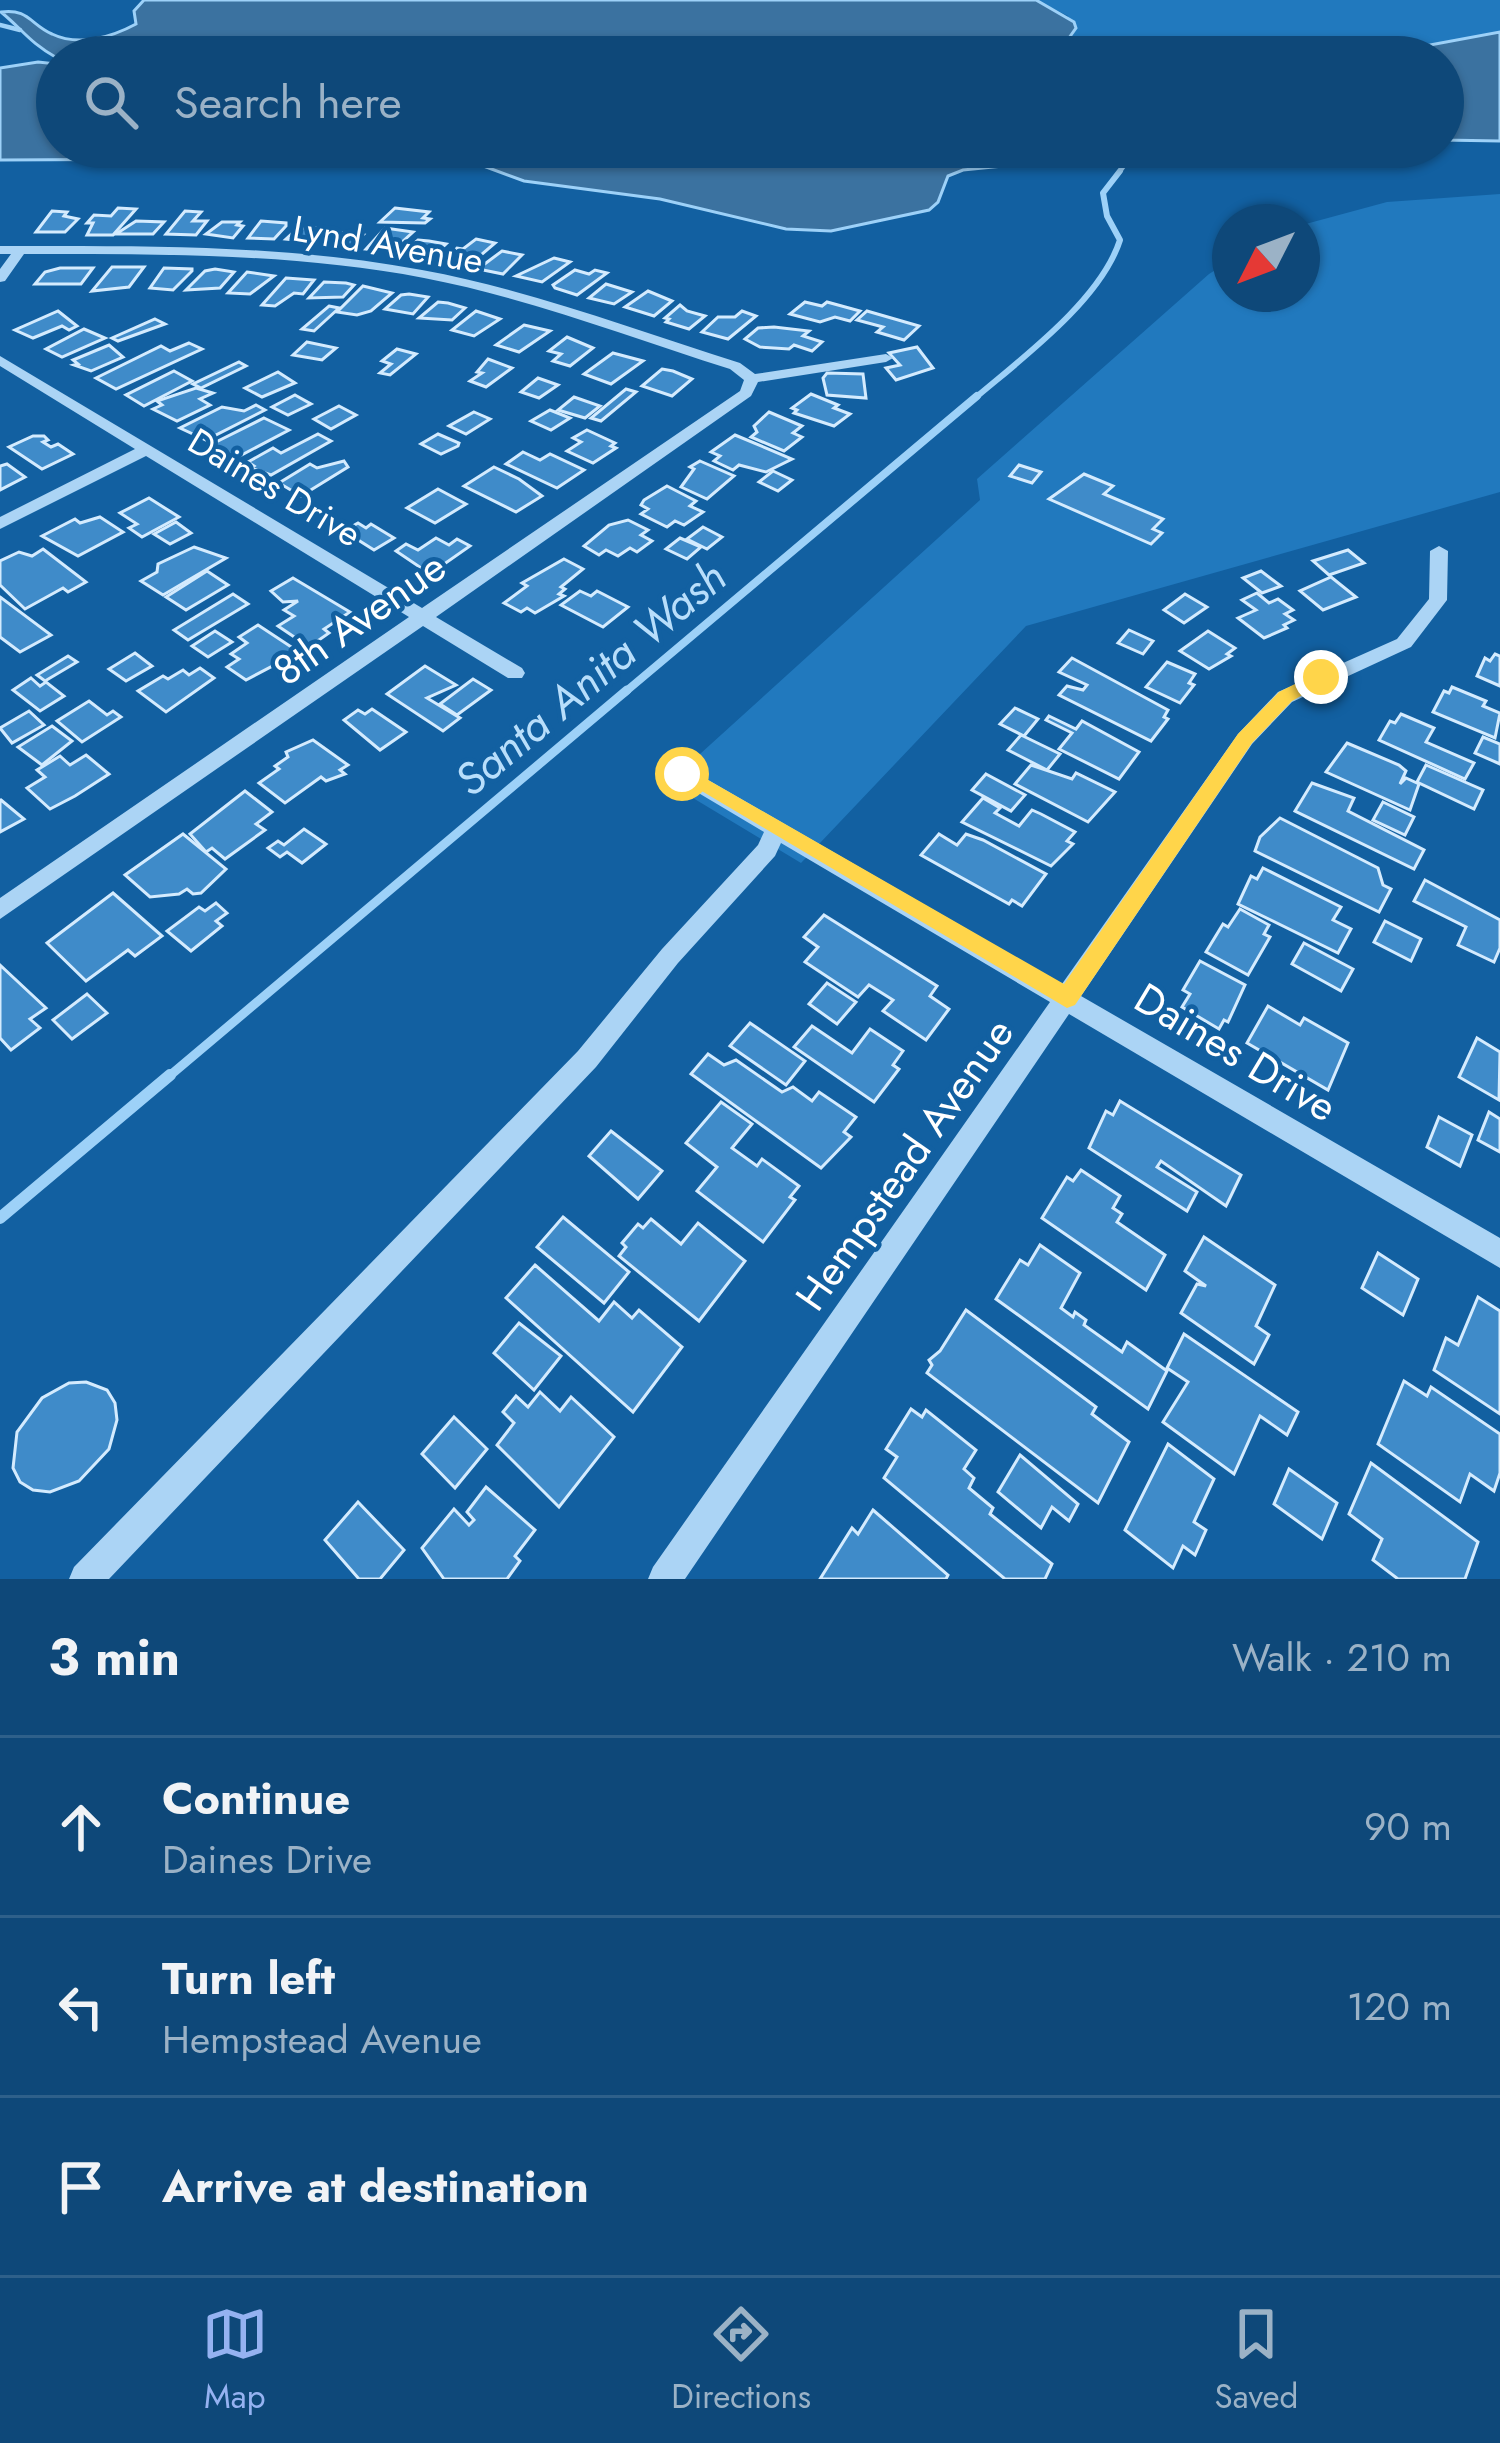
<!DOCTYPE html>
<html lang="en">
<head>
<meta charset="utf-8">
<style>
	:root { --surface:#0e4879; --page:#174f7e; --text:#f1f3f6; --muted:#9bb2c6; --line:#2e608a; --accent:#95b2f1 }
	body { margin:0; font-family:Jost,sans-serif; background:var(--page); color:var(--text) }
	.compass { position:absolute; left:1212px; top:204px; width:108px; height:108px; border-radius:50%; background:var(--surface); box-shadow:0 3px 9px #0004; rotate:228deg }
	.stop { position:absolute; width:36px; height:36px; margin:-27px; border:9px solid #ffd54a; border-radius:50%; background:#fff }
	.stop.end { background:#ffd54a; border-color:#fff; box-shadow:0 3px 12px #0008 }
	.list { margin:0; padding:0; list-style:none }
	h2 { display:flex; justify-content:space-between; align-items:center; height:156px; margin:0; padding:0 48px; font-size:51px }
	h2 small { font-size:39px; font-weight:400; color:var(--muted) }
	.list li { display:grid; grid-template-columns:78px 1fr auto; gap:36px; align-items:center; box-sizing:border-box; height:180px; padding:0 48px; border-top:3px solid var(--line) }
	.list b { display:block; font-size:45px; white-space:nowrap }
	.list p { margin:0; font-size:39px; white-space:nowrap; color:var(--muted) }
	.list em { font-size:39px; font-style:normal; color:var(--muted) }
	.icon { flex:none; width:66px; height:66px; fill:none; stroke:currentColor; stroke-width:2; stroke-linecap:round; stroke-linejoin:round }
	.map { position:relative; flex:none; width:1500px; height:1579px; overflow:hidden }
	.search { position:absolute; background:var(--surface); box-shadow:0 3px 9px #0004; left:36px; right:36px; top:36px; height:132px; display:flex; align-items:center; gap:30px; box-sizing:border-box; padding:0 42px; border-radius:66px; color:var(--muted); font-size:45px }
	.sheet { height:696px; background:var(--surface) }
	nav { display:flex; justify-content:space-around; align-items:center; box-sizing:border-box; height:168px; border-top:3px solid var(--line); background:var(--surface); font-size:33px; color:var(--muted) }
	nav a { display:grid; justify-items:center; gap:6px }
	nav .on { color:var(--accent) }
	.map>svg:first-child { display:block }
</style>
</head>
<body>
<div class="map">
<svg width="1500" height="1579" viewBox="0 0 1500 1579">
	<rect width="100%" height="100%" fill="#1260a1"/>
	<g fill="#2179be">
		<path d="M1036,0H1500V32C1453,47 1401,44 1352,49C1266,57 1147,75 1068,38V16Z"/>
		<path d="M1500,194V492L1026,626L801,863L668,783L980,500L977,479L1209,274L1230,261V294H1302V225L1387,202Z"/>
	</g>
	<g fill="#3b72a0" stroke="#9dd1f8" stroke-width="3">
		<path d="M144,0H1036L1074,22L1076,28L1069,38L1092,50L1123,57L57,58C29,42 24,31 1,12C28,8 31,25 52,34C79,47 112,37 136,24L134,11Z"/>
		<path d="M1500,32V141L1443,140V57H1293L1430,45Z"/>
		<path d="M38,62L57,64V147H351L202,159L0,160V68Z"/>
		<path d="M409,147H1042V153L1013,165L963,170L948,176L938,202L929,210L831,231L786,229L660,199L524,181L470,161Z"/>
	</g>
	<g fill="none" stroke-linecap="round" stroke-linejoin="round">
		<g stroke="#9dd1f8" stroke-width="4.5">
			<path d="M0,25L20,30"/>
			<path d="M1118,174L1138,147"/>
		</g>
		<path stroke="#9dd1f8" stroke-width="6" d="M974,399C1021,359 1101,300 1120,240L1107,216L1103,193L1120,171"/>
		<path stroke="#9dd1f8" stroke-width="8" d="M624,693L977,396"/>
		<path stroke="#9dd1f8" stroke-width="9" d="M167,1078L627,690"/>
		<path stroke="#9dd1f8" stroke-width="12" d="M0,1218L170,1075"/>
	</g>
	<g fill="#3f8bc9" stroke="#d4ebfe" stroke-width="3">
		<path d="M118,208L136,209L113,235H87L93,223H87L94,215L111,216Z"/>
		<path d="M395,208L429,212L423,218L430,219L425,223L380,222Z"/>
		<path d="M52,211L67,212L64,216L78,219L65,232H36Z"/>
		<path d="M185,211L201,212L193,221H207L196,235L166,234Z"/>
		<path d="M136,221L164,222L153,234H116Z"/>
		<path d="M261,221L286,223V226L274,239L248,238Z"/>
		<path d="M222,222H240L237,225L243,226L233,238L206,234Z"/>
		<path d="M309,227L327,229L314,242L286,239L297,229Z"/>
		<path d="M385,228L413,232L391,252L366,249Z"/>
		<path d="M334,232L363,235L351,247L326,245L324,242Z"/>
		<path d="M476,239L495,243L467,267L444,262L457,248L463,249Z"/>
		<path d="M418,240L429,241L446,244L431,258L403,253Z"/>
		<path d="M502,251L522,255L503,274L478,269Z"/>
		<path d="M554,258L570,262L542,282L516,276Z"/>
		<path d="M112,267H144L129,287L92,291Z"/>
		<path d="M60,268H93L81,284H35L45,272Z"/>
		<path d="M164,268L192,269V271L173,290L150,288Z"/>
		<path d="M215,269L234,272L220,288L186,290L205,271Z"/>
		<path d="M575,270L589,274L595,270L607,273L577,295L555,288L553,285Z"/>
		<path d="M247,272L274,276L250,294L228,293Z"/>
		<path d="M286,278L314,280L303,294L294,293L275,306L262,305Z"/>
		<path d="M324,282L346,283L354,285L343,297L309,298Z"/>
		<path d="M606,284L632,292L614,304L589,298Z"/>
		<path d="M363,286L392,293L371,311L357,315L337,312Z"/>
		<path d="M648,291L672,301L654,316L625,307Z"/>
		<path d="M409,294L428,297L413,314L385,309L401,295Z"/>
		<path d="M438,302L448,303L465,308L452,320L419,318Z"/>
		<path d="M805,302L822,306L827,302L860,311L850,321L835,317L820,322L790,314Z"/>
		<path d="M680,305L687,311L705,316L689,329L666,322L669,319L665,318Z"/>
		<path d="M329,306L339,308L314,331L302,329Z"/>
		<path d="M58,311L77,326L69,330L62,326L33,338L15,330Z"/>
		<path d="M476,311L500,319L474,336L452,330Z"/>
		<path d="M742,311L756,316L728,339L702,332L718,317H735Z"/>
		<path d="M867,311L919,326L904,340L877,332L883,327L857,320Z"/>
		<path d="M155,319L165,324L118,341L112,338Z"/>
		<path d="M524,325L550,331L519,352L496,345Z"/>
		<path d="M774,327L809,331L803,336L822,342L812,351L794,345L789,349L760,347L745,339L758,328Z"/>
		<path d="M84,329L105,338L62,357L46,349Z"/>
		<path d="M567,337L593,348L570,366L553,361L561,354L549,351Z"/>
		<path d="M307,342L336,348L322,360L293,355Z"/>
		<path d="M189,343L202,349L116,389L96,378L161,346L170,351Z"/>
		<path d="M109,345L123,357L91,371L74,365L78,364L73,360Z"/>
		<path d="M917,347L933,368L896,380L886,368L900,365L889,353Z"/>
		<path d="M397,349L416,354L390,375L380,373L391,364L382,361Z"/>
		<path d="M613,353L643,361L611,384L584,374Z"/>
		<path d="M488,359L512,368L486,387L470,381L482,373L477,372Z"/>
		<path d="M239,362L246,366L201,388L193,384Z"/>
		<path d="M662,369L673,371L692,379L672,396L642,386Z"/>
		<path d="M174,371L192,381L144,406L126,395Z"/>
		<path d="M278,372L295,383L262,397L245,388Z"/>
		<path d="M827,373L863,374L866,398L827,395L823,378Z"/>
		<path d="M538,378L558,385L539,398L521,392Z"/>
		<path d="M196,388L213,393L200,399L210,405L177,421L153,409L162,405L157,401Z"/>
		<path d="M626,389L636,392L601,421L591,418Z"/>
		<path d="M811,394L838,405L834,408L850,414L834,426L794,413L797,410L792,408Z"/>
		<path d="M295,395L311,404L288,415L272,407Z"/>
		<path d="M574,397L600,406L585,418L558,410Z"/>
		<path d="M256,405L265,410L206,440L180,428L222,407L244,411Z"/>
		<path d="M339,406L356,415L331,429L314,419Z"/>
		<path d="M550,410L570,418L551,430L531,421Z"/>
		<path d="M474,412L490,419L466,434L449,426Z"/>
		<path d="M769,412L802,426L793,433L802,437L784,451L751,437L757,432L754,426Z"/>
		<path d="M264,418L289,430L234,459L210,445Z"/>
		<path d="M587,430L615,443L611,446L616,448L593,463L567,451L581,442L573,438Z"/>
		<path d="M318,434L331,441L271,475L251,468L254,466L248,462L273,448L281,453Z"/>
		<path d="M438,434L459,443L458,446L441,454L421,444Z"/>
		<path d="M735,435L792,459L766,472L739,465L733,470L714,461L720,456L711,452Z"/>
		<path d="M33,436H44L48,440L43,442L51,447L58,444L73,454L42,469L9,447Z"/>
		<path d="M523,452L540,460L550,454L584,470L557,488L506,464Z"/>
		<path d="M344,461L348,467L301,496L279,483L310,464L317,468Z"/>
		<path d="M700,461L734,476L707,499L681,487L694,469L690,467Z"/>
		<path d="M7,464L25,477L0,490V466Z"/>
		<path d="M1019,465L1041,472L1032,483L1010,476Z"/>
		<path d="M494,467L519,479L542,496L516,512L464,486Z"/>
		<path d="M773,471L792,480L778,491L759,482Z"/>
		<path d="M1084,474L1113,486L1104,494L1163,519L1153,529L1162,533L1151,544L1049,499Z"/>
		<path d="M667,486L696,501L690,506L703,512L684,525L675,521L667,527L641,514L648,509L641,505L644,500Z"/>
		<path d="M438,489L466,504L435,523L407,508Z"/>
		<path d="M149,498L179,517L142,537L129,528L137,524L120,513Z"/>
		<path d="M100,517L123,532L78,556L42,536L75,519L80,523Z"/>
		<path d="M628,520L648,530L641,535L652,541L637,552L630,548L618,556L606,550L599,555L584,546L609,525Z"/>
		<path d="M176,522L191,533L170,544L154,534Z"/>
		<path d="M358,523L366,528L371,524L394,538L374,550L344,531Z"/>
		<path d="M703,527L722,537L707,549L687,539Z"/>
		<path d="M436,538L449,545L457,539L470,546L430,574L396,551L406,544L418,550Z"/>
		<path d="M680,538L701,547L687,559L666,549Z"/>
		<path d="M194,547L226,558L163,595L141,581L157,572L158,564Z"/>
		<path d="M43,549L86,582L68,592L63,588L25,609L0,585V561L19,552L32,556Z"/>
		<path d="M1348,550L1364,563L1329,575L1313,561Z"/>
		<path d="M564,559L583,569L561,587L565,589L559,594L564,596L535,613L527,608L521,612L504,603L527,586L522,583Z"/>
		<path d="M207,571L228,585L186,610L166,597Z"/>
		<path d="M1261,571L1281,586L1262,593L1243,578Z"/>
		<path d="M1331,577L1356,597L1323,610L1300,591Z"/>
		<path d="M293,578L350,612L324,629L329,633L309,647L278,626L294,616L284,610L298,601L283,602L271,591Z"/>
		<path d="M580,591L591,596L597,591L628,607L603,627L561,605Z"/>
		<path d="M1257,593L1269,603L1278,599L1293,610L1285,614L1294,620L1284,625L1287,628L1264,638L1238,618L1256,610L1242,600Z"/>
		<path d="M233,594L248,604L188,640L174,630Z"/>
		<path d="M1185,594L1207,607L1184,623L1164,610Z"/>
		<path d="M0,597L51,635L20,652L0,637Z"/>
		<path d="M258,625L299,652L246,680L227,667L239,659L231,654L247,643L239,637Z"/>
		<path d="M1129,630L1153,641L1143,654L1118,643Z"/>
		<path d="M215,631L232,642L208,657L192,646Z"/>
		<path d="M1208,631L1235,648L1227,654L1231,656L1209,669L1180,651Z"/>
		<path d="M135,653L152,666L126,681L109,669Z"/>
		<path d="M1495,654L1500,656V686L1477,676L1485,658L1490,661Z"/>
		<path d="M68,656L77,662L45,681L37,675Z"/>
		<path d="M1072,658L1168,710L1164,717L1168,719L1151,741L1059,695L1067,686L1083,690L1087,685L1059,672Z"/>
		<path d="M1167,662L1195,674L1189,683L1194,685L1180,703L1146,687Z"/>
		<path d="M425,666L456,685L427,698L460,718L443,731L387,694Z"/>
		<path d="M200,668L214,678L166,712L138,691L163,676L168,679L183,670L189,675Z"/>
		<path d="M31,678L40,686L46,682L64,696L40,711L13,690Z"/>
		<path d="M473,679L491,690L457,715L440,704Z"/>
		<path d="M1452,687L1486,701L1483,706L1500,713L1495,738L1433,712L1444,691L1449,693Z"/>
		<path d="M89,701L107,715L113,711L121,717L82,742L57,721Z"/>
		<path d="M1015,708L1038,719L1024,736L1000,724Z"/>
		<path d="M372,709L406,732L380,750L344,720L358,710L365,714Z"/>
		<path d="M29,711L44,725L12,743L0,728Z"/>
		<path d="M1401,714L1434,728L1426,742L1474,763L1465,779L1379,740L1390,721L1395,723Z"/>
		<path d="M1049,716L1076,729L1082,721L1139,752L1119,779L1059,749L1072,733L1046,720Z"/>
		<path d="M52,726L72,741L42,765L18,747Z"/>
		<path d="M1021,735L1060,754L1047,770L1008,750Z"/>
		<path d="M1483,737L1500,744V764L1475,753Z"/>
		<path d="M313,740L348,765L340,770L345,774L326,781L321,777L285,803L259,783L279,769L275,766L288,757L286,752Z"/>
		<path d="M1347,743L1399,765L1406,771L1400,784L1406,778L1419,784L1410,810L1326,772Z"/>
		<path d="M86,755L109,774L75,796L50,809L27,788L45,777L37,770L60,756L70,765Z"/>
		<path d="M1031,765L1072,779L1076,773L1115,792L1088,822L1015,784Z"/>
		<path d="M1426,765L1483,790L1474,809L1417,782Z"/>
		<path d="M986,774L1025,795L1011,811L972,790Z"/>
		<path d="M1312,783L1354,798L1348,811L1424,850L1414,869L1295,811Z"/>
		<path d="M245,791L272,812L256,824L265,830L225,859L212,848L206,852L190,834Z"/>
		<path d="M983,798L1000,808L995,813L1019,826L1032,810L1041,814L1075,832L1067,841L1073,844L1051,866L962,822Z"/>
		<path d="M1,800L24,819L0,832V801Z"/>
		<path d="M1383,802L1414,817L1405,835L1373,820Z"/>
		<path d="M1280,818L1378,868L1383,885L1391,889L1379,912L1255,851L1260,837Z"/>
		<path d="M304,829L326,844L302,863L287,852L280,857L268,848L278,841L284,845Z"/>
		<path d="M183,834L226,869L201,893L193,894L187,889L179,894L150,897L125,875Z"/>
		<path d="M939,834L957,845L966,834L983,840L1046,874L1022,906L1012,900L1009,904L921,855Z"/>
		<path d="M1263,868L1341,907L1333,920L1351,929L1338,953L1238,904L1251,876L1257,879Z"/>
		<path d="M1425,880L1500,920V948L1494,962L1458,945L1466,927L1414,901Z"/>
		<path d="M113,893L162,936L135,956L128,950L86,981L47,943Z"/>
		<path d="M216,903L227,913L216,921L222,926L191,951L167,931L199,907L205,911Z"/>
		<path d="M1240,909L1269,925L1264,934L1270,937L1248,975L1206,952L1223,924L1228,927Z"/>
		<path d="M824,915L937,986L930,996L949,1009L926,1040L883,1011L893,1000L869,985L858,997L805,962L818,947L804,937Z"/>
		<path d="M1385,921L1421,939L1411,961L1374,942Z"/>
		<path d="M1304,943L1353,969L1341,991L1292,964Z"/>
		<path d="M1200,961L1245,985L1228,1022L1224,1020L1219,1029L1182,1007L1190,994L1183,990Z"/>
		<path d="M0,965L46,1008L30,1019L40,1028L11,1050L0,1038Z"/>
		<path d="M827,983L856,1002L837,1024L809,1004Z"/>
		<path d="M87,994L107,1013L72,1039L53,1020Z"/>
		<path d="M1268,1006L1300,1025L1304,1018L1348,1043L1328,1090L1247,1043Z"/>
		<path d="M750,1023L805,1061L786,1085L730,1046Z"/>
		<path d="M812,1026L852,1053L870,1029L903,1051L893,1065L899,1069L874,1102L794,1047Z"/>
		<path d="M1477,1038L1500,1052L1499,1100L1459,1077Z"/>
		<path d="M708,1054L724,1065L736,1060L782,1092L793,1087L812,1101L819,1092L856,1117L844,1132L851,1137L821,1168L691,1074Z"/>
		<path d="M1120,1101L1241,1175L1226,1206L1161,1161L1157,1167L1197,1192L1187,1211L1089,1148L1106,1111L1113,1115Z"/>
		<path d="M721,1102L752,1124L732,1148L757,1166L762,1159L799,1186L790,1197L795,1200L763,1242L697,1191L717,1167L686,1143Z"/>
		<path d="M1489,1112L1500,1119V1152L1478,1140Z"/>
		<path d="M1439,1117L1472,1135L1460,1166L1427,1147Z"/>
		<path d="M611,1131L662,1171L638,1199L589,1156Z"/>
		<path d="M1081,1170L1120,1196L1113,1208L1122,1214L1117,1222L1165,1255L1146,1290L1042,1218L1067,1177L1073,1181Z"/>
		<path d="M563,1217L629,1272L604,1303L537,1247Z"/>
		<path d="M651,1219L681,1244L698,1223L745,1261L699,1321L619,1256L626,1247L622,1243L638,1224L643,1228Z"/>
		<path d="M1204,1237L1275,1285L1256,1326L1269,1335L1254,1364L1181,1313L1197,1284L1206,1286L1185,1271Z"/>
		<path d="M1040,1245L1080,1273L1061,1308L1073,1317L1075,1312L1086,1320L1084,1325L1122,1352L1127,1342L1167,1371L1148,1409L996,1299L1020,1260L1028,1265Z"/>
		<path d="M1378,1253L1418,1279L1403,1315L1362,1288Z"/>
		<path d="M535,1265L599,1321L614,1302L632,1318L639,1310L682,1347L633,1412L506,1298Z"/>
		<path d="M1478,1297L1500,1311V1414L1434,1370L1446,1338L1458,1345Z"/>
		<path d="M966,1310L1096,1407L1092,1414L1129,1442L1098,1503L927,1373L932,1365L929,1360L940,1351Z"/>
		<path d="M519,1323L561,1356L534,1390L494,1353Z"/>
		<path d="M1184,1334L1298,1412L1287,1435L1260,1416L1234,1474L1163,1422L1188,1382L1167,1368Z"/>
		<path d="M1404,1381L1427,1396L1431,1387L1500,1434V1473L1494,1491L1470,1474L1460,1502L1378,1444Z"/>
		<path d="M86,1382L107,1390L115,1403L117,1420L109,1449L79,1481L50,1492L33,1490L20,1482L13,1468L17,1432L42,1398L69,1383Z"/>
		<path d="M540,1392L560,1411L571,1397L614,1437L559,1507L497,1445L514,1423L503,1412L516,1396L528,1407Z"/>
		<path d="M911,1409L922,1417L926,1410L976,1450L964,1469L974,1478L969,1488L993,1508L990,1514L1052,1564L1045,1579H1005L884,1478L897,1457L886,1449Z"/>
		<path d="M454,1417L487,1449L455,1488L422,1454Z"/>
		<path d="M1168,1444L1214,1479L1194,1522L1206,1530L1195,1555L1183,1546L1173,1568L1125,1530Z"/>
		<path d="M1020,1455L1078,1504L1069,1521L1052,1507L1041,1528L998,1492Z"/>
		<path d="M1371,1463L1478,1542L1465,1579H1398L1373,1560L1382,1539L1349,1514Z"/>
		<path d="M1289,1469L1337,1503L1322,1539L1274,1504Z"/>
		<path d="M486,1487L535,1530L515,1556L520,1561L507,1579H444L422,1548L454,1509L469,1525L474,1520L467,1512Z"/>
		<path d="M358,1502L404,1550L380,1579H359L325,1540Z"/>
		<path d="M873,1510L948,1575L946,1579H820L852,1528L858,1534Z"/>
	</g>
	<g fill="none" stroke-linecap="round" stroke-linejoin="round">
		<g fill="#abd4f5" fill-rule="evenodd">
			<path d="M0,246C141,246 283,244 422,270C531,290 635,330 740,363L755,374L886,354L893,358L886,362L758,382L751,396L436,617L522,668L525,673L522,678H508L423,626L0,919V898L409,617L146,456L0,529V517L135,449L0,366V356L422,608L740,391L744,380L730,369C629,337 528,298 424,278C292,253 157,254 24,254L5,281L0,282V269L11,254H0Z"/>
			<path d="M1439,546L1448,551L1447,600L1411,647L1292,702L1252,744L1081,996L1500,1238V1268L1069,1014L685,1579H648L653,1567L1050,1002L781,843L775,856L678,963L596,1067L109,1579H69L74,1567L578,1051L662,949L758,845L764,832L675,779L672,774L675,769H689L1062,984L1238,734L1278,692L1397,639L1429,599L1430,551Z"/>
		</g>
	</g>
	<path fill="#ffd54a" d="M1321,671L1330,677L1327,681L1292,701L1252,743L1075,1005L1067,1008L673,774L682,767L689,769L1064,984L1238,734L1279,692Z"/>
	<g text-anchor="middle" stroke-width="9" stroke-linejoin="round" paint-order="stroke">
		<g font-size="36" fill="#fff" stroke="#1260a1">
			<text transform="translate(388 244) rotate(10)" y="13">Lynd Avenue</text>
			<text transform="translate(275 487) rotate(31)" y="13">Daines Drive</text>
		</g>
		<g font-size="42" fill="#fff" stroke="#1260a1">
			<text transform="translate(359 618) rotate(-35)" y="15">8th Avenue</text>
			<text transform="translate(1236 1052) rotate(31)" y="15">Daines Drive</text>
			<text transform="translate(904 1164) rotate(-55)" y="15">Hempstead Avenue</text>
		</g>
		<g font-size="45" font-style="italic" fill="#b8defb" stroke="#1260a1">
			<text transform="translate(590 678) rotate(-40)" y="16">Santa Anita Wash</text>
		</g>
	</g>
</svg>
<svg class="compass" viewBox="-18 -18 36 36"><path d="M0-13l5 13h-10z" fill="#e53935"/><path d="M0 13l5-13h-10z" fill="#9bb2c6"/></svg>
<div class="stop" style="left:682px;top:774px"></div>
<div class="stop end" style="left:1321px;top:677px"></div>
<div class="search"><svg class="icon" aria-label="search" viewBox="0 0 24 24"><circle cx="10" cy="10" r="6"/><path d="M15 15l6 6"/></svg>Search here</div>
</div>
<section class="sheet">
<h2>3 min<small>Walk · 210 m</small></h2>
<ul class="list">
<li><svg class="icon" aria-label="ahead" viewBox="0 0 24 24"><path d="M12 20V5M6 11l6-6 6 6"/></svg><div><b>Continue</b><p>Daines Drive</p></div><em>90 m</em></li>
<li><svg class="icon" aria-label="left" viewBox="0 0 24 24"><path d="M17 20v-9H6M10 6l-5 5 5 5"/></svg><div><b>Turn left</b><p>Hempstead Avenue</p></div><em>120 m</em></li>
<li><svg class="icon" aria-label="arrive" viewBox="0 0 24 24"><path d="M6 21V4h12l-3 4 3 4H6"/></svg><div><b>Arrive at destination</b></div></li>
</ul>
</section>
<nav>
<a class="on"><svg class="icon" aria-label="map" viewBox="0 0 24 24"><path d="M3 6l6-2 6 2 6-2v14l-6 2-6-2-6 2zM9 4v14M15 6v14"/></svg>Map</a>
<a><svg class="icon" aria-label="directions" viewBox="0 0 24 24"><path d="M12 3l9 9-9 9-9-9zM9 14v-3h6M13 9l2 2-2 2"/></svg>Directions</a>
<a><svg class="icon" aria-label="saved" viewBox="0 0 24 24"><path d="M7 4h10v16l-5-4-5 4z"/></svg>Saved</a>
</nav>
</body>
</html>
